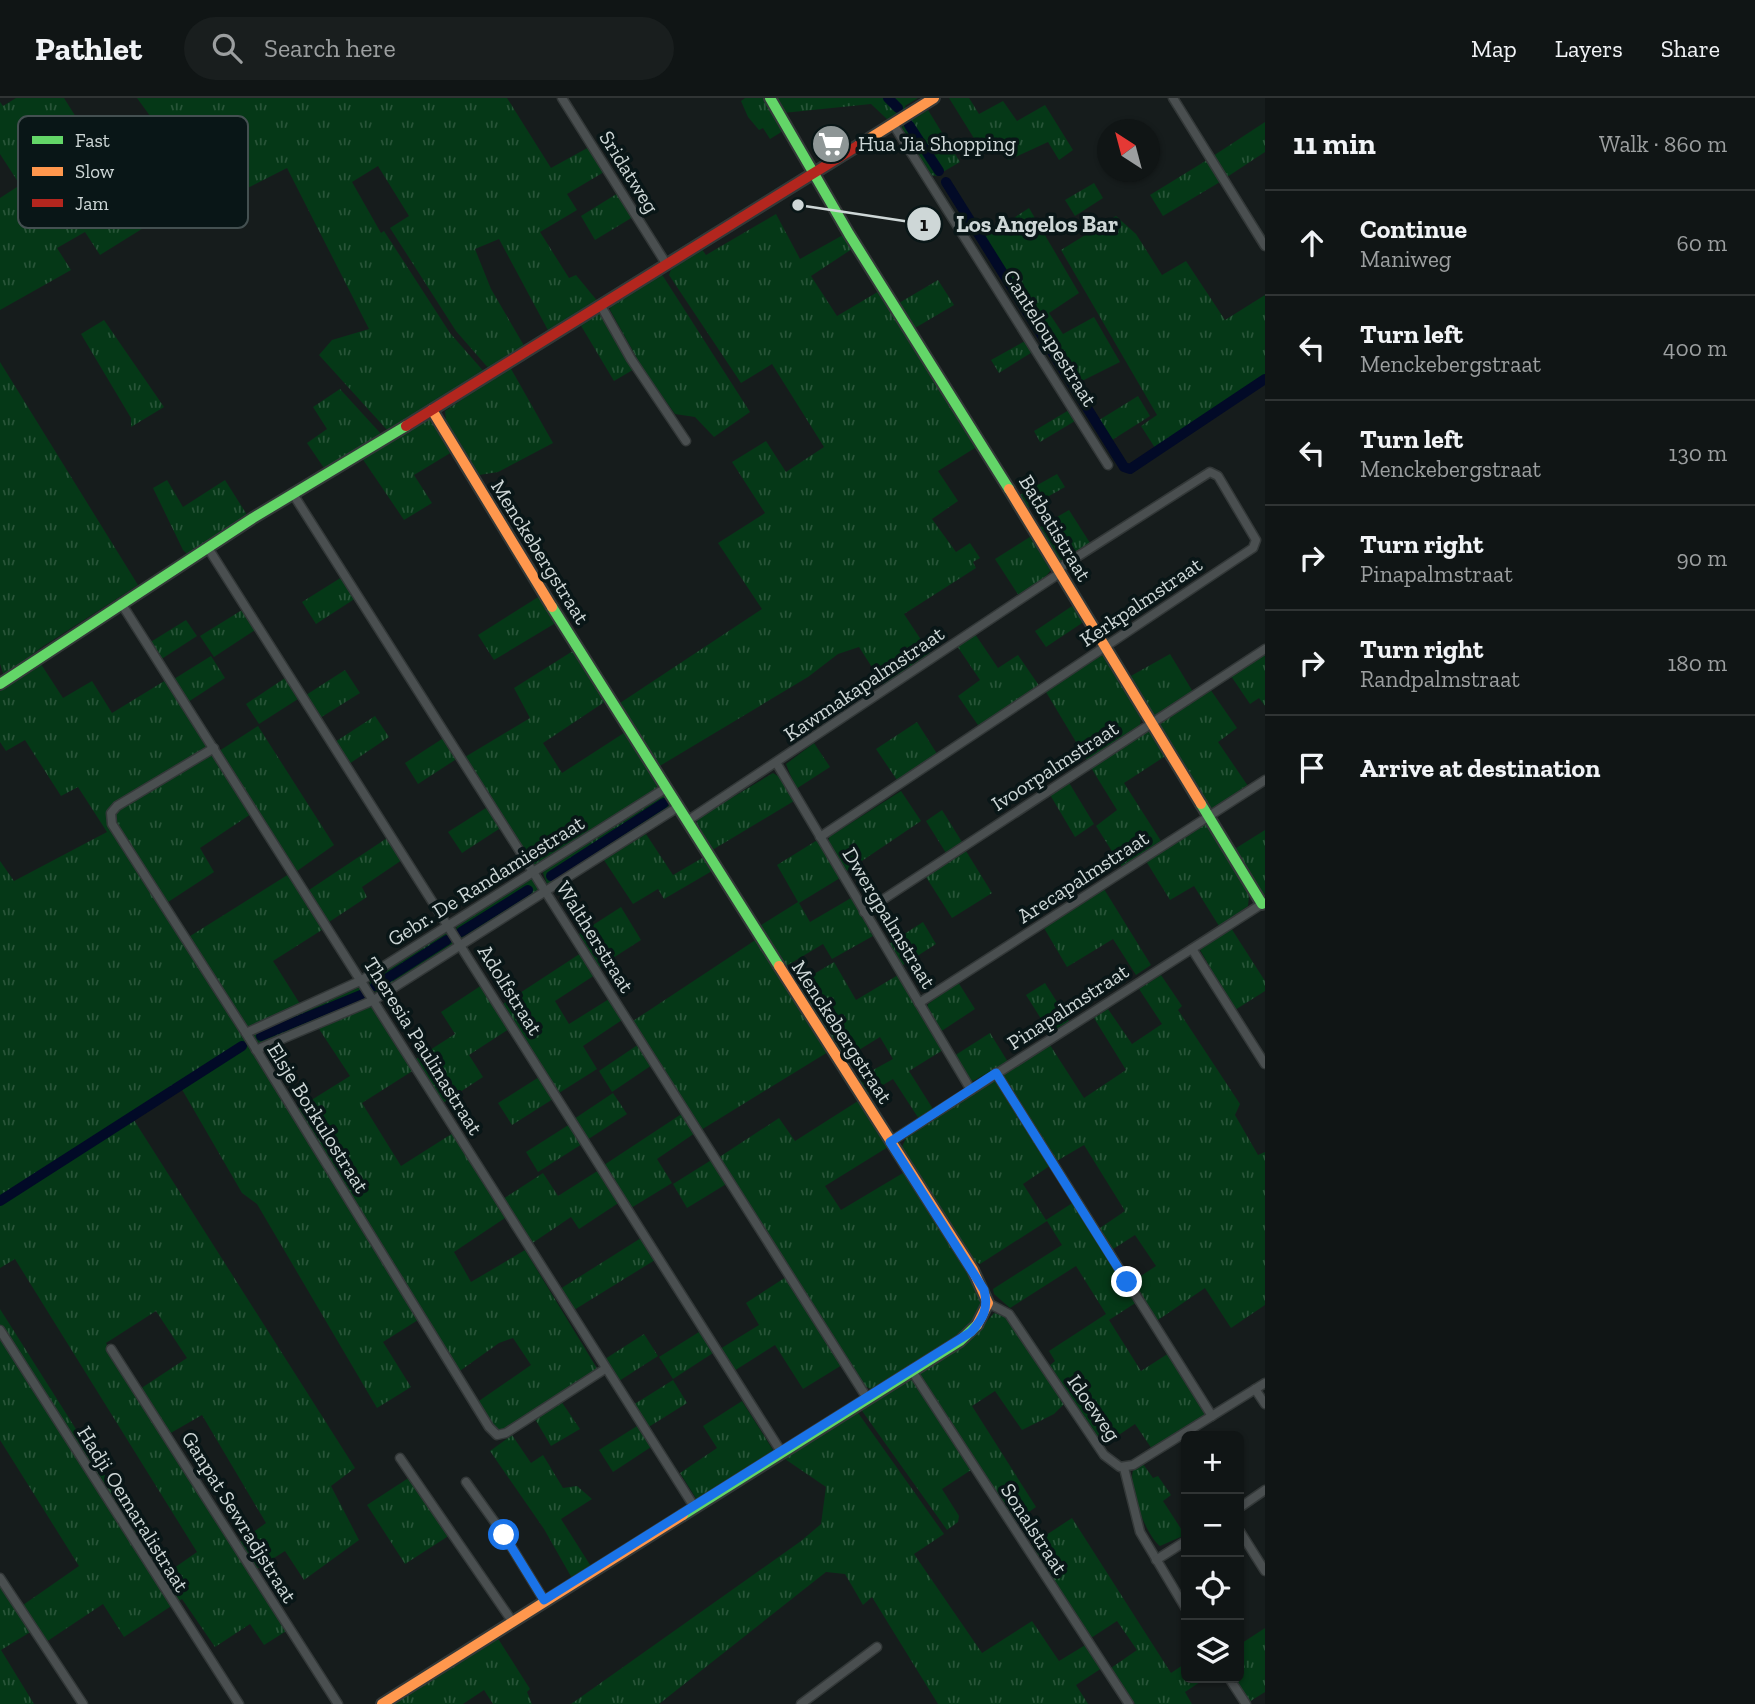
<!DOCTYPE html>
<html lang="en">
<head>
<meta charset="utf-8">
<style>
	:root { --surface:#101515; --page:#191e1e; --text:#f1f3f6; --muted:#9c9fa0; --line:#303434 }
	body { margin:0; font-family:"Zilla Slab",serif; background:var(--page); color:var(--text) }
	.controls { position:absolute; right:21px; bottom:21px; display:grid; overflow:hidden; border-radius:10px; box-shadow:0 2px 5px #0004 }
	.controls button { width:63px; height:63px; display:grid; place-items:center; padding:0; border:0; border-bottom:2px solid var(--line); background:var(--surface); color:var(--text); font:35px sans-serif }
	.compass { position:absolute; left:1097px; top:21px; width:63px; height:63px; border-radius:50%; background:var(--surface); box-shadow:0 2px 5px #0004; rotate:324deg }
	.stop { position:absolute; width:21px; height:21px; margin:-16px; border:5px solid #1a73e8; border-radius:50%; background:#fff }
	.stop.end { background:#1a73e8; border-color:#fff; box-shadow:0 2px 7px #0008 }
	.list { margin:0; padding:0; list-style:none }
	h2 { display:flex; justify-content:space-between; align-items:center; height:91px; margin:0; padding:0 28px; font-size:30px }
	h2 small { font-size:23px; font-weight:400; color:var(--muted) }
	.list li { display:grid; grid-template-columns:46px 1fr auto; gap:21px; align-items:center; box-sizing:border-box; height:105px; padding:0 28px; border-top:2px solid var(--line) }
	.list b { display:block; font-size:26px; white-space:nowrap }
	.list p { margin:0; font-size:23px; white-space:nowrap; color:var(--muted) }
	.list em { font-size:23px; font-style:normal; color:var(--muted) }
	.icon { flex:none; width:38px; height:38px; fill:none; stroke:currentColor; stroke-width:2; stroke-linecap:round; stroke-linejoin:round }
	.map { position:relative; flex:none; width:1265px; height:1606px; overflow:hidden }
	header { display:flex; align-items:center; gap:42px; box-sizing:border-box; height:98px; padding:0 35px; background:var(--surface); border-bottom:2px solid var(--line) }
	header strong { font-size:33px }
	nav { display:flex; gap:38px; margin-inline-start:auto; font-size:24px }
	.search { width:490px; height:63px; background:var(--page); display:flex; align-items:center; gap:18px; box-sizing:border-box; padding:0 24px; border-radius:38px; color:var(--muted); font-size:26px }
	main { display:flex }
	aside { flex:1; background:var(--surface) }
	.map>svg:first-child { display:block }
</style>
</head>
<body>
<header>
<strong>Pathlet</strong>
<div class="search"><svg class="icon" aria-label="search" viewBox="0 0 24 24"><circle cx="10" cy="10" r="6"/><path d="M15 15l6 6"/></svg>Search here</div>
<nav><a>Map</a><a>Layers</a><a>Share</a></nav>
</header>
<main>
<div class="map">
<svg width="1265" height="1606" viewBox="0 0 1265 1606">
	<defs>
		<pattern id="grass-tufts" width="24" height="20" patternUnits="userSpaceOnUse" patternTransform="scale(1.75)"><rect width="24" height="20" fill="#053817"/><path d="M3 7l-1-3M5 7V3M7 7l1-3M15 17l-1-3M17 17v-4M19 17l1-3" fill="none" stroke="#285438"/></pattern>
	</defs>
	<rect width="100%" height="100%" fill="#161c1c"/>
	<g fill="url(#grass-tufts)">
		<path d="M16,0H64L145,129L100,157L85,134L57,150L71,172L0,212V100L20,87L0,56V4L3,8Z"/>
		<path d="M137,0H507L551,70L589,49L604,74L567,96L577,112L540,134L569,180L576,177L599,205L550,236L499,141L475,151L491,191L526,251L490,272L456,233L390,130L409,118L378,68L352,84L381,135L384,133L450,235L486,276L388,333L319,257L332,242L369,231L287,70L236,96L210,119L193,103L204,92Z"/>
		<path d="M745,0H763L783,33L770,41L763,30L759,32L748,19L741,3Z"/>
		<path d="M774,0H918L905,8L907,12L889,23L871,6L783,15Z"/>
		<path d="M949,0H969L979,16L1003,3L1017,23L1045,7L1073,52L1059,62L1048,44L1009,62L993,48L980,50Z"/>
		<path d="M928,12L960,64L936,78L930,77L901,32L903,27Z"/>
		<path d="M1265,24V54L1227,79L1213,58Z"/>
		<path d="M1207,62L1220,84L1163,118L1150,97Z"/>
		<path d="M1094,85L1103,100L1075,118L1065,102Z"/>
		<path d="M618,95L633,119L595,142L581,118Z"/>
		<path d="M1029,110L1079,195L1049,215L1063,236L1094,219L1120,264L1074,287L983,140Z"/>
		<path d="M776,116L800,161L843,137L852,151L811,178L837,218L881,192L978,348L938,373L958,403L932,421L956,454L970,445L980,460L973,464L976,470L904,516L931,557L884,588L859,549L838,556L808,579L658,669L617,607L762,511L718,445L765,415L732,364L766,343L786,374L824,349L772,266L741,285L669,177L672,169L701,150L706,157Z"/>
		<path d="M1116,118L1136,136L1162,177L1186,163L1225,222L1265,197V281L1157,353L1141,328L1157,317L1061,152Z"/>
		<path d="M661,175L750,314L714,339L695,319L675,316L643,271L610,212L611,207Z"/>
		<path d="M938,182L954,207L915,230L899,205Z"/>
		<path d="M602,213L636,270L614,283L580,226Z"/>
		<path d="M104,222L164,309L131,329V320L81,236Z"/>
		<path d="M1027,242L1034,253L999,275L991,262Z"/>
		<path d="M0,264L138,487L42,549L4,578L0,566Z"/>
		<path d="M510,269L553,345L498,374L473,378L447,332L445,313Z"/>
		<path d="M340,291L382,337L324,370L307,345L327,331L313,309Z"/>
		<path d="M1138,298L1150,318L1109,344L1096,324Z"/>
		<path d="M1069,312L1075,323L1040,344L1034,333Z"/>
		<path d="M434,319L452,354L414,377L432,405L404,422L362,360L428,320Z"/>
		<path d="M1057,376L1065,389L1026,411L1018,398Z"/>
		<path d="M167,382L183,409L225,382L249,420L189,458L183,452L153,390Z"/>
		<path d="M1069,412L1090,445L1060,464L1038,430Z"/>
		<path d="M1033,437L1051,472L1043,482L1019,498L995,461Z"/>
		<path d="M342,479L356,500L316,526L302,504Z"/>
		<path d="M543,496L559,523L494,562L478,537Z"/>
		<path d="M1075,506L1085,523L1046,549L1035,533Z"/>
		<path d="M242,512L255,532L214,559L200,538Z"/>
		<path d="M186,522L197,538L160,562L149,545Z"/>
		<path d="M975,536L998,570L1018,557L1040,589L980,630L958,598L980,582L957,548Z"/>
		<path d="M576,551L606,603L543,645L562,675L627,633L659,686L658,691L535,768L465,659L530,620L514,590Z"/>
		<path d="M1101,556L1107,560L1141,616L1140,630L1088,664L1046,594Z"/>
		<path d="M1170,556L1193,594L1157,618L1153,617L1129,579Z"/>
		<path d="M1265,556V608L1259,600L1250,606L1231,578Z"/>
		<path d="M211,558L225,580L188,604L174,581Z"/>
		<path d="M39,563L63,600L92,583L112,615L166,582L209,650L115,706L112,731L244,937L418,1222L383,1244L411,1289L377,1310L257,1106L242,1095L180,988L132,1019L355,1370L331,1388L359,1442L304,1482L285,1453L255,1472L238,1445L266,1425L202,1317L169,1336L140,1291L187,1260L156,1213L106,1245L288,1532L264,1547L250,1526L215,1549L182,1501L124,1539L103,1506L46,1544L23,1507L79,1468L0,1342V1211L167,1475L197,1454L15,1161L0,1170V763L14,783L107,734L78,689L61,698L25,642L6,653L0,644V591Z"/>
		<path d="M345,572L360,595L320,620L306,597Z"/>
		<path d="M285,580L298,601L259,626L246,606Z"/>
		<path d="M1210,591L1237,630L1218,644L1248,688L1212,710H1208L1158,626Z"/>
		<path d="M375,618L389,639L349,666L335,644Z"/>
		<path d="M917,624L939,659L899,685L876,651Z"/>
		<path d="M258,628L334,747L297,773L219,653Z"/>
		<path d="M1145,633L1151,634L1167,657L1124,685L1161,743L1122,769L1096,728L1117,712L1090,668Z"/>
		<path d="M445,639L458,660L418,686L405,665Z"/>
		<path d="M814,645L830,669L796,691L786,666Z"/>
		<path d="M211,656L251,716L200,750L214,774L165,806L115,726L114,715Z"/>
		<path d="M773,675L781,680L794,703L709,754L695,732L698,720Z"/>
		<path d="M1068,683L1094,726L1075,739L1049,695Z"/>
		<path d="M901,693L921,723L844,775L828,747L829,739Z"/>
		<path d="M664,696L671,705L669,710L552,786H547L543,775L545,771Z"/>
		<path d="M489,708L502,729L462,755L448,734Z"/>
		<path d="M942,712L962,744L946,755L926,723Z"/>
		<path d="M1204,726L1209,727L1249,798L1248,808L1219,828L1194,788L1170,802L1146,763Z"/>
		<path d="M1265,732V796L1257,791L1233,752Z"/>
		<path d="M646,736L673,777L704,759L712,773L664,801L658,791L633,806L604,762Z"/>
		<path d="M387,740L402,762L362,789L367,799L329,824L309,792Z"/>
		<path d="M819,741L840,780L799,805L810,824L851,800L873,838L832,861L823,846L783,870L758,829L798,804L777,767Z"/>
		<path d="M966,753L992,795L952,820L926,779Z"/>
		<path d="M289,776L325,830L273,863L300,906L247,931L187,840Z"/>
		<path d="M531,781H535L538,794L461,840L456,832L457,827Z"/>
		<path d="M1104,791L1151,867L1136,877L1113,841L1067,869L1044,830Z"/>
		<path d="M621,809L641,842L599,869L579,836Z"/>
		<path d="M923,824L936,846L900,869L887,847Z"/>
		<path d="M1231,830L1265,883V893L1235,912L1200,852Z"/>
		<path d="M447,834L454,845L453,849L377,894L373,893L369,883L378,876Z"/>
		<path d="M757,841L828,954L701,1032L633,923Z"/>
		<path d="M581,855L595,877L555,903L569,926L609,901L622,922L583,948L597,971L559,995L503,906Z"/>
		<path d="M834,864L856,902L898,877L943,952L909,973L933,1011L919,1021L893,981L863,999L853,983L893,961L880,939L841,963L794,888Z"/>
		<path d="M1161,877L1182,908L1178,912L1240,1006L1235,1017L1258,1057L1265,1054V1207L1231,1230L1205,1190L1155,1224L1130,1185L1156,1168L1135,1137L1110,1153L1097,1132L1125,1113L1084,1047L1055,1064L1001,978L1050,947L1084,1000L1126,972L1094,920L1108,911L1132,946L1162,926L1139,891Z"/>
		<path d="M958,884L975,911L940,934L927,911L928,906Z"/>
		<path d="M1045,885L1069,923L1050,935L1026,897Z"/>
		<path d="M482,887L509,931L469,957L483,979L443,1005L416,961L455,936L441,914Z"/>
		<path d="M362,888L369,901L256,949L250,937Z"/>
		<path d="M373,907L414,972L362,1005L401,1068L453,1035L505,1120L454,1154L471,1184L525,1152L598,1272L504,1333H497L476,1305L531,1267L513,1240L499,1245L457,1275L297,1011L350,978L319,931Z"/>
		<path d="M990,935L1008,964L971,984L954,958Z"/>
		<path d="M639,946L652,967L612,994L599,973Z"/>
		<path d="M539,979L553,1001L512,1027L498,1005Z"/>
		<path d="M997,981L1051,1067L1023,1086L1046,1122L1074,1104L1137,1204L1109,1222L1141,1273L1169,1255L1206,1314L1205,1318L1152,1351L1135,1326L1101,1349L1048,1269L1055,1263L1049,1253L1106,1216L1076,1168L1010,1210L994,1196L993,1191L1062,1147L1047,1123L980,1166L969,1160L901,1051L907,1038Z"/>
		<path d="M613,995L627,1016L587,1042L574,1021Z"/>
		<path d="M858,1003L888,1049L825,1088L841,1112L903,1075L977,1188C980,1197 983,1205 980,1215C969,1242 898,1276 872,1292L863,1287L718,1060L779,1020L795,1043Z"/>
		<path d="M683,1015L695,1035L657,1061L672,1085L631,1110L604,1067Z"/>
		<path d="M570,1026L582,1046L538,1074L526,1054Z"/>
		<path d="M713,1061L728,1085L687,1110L673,1086Z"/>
		<path d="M599,1072L620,1104L579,1131L571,1119L531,1146L503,1101L543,1075L558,1098Z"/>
		<path d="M641,1140L655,1162L574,1212L560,1191Z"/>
		<path d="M786,1179L842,1267L803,1291L775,1247L734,1273L720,1251L759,1227L746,1205Z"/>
		<path d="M994,1215L1007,1219L1065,1305L1054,1316L1022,1332L995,1293L972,1308L1036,1409L1013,1425L916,1275L976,1236Z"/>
		<path d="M699,1234L713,1255L673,1281L659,1259Z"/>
		<path d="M644,1236L658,1258L619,1283L605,1261Z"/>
		<path d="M913,1281L971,1372L942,1391L959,1418L958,1424L947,1432L860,1310L906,1282Z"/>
		<path d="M673,1282L687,1305L647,1330L633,1307Z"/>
		<path d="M561,1303L580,1331L551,1348L535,1321Z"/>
		<path d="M742,1303L773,1352L770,1357L697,1402L680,1375L717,1350L703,1328Z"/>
		<path d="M856,1312L944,1436L914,1456L982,1555L1032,1523L1059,1563L1087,1546L1102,1570L1076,1587L1088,1606H938L872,1499L863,1507L845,1476L826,1474L659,1606H571L801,1443L821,1426L826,1389L782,1359Z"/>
		<path d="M637,1328L651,1349L613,1374L599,1352Z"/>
		<path d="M512,1337L531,1365L543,1357L563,1390L577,1388L592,1401L561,1421L592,1470L573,1482L544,1431L490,1353Z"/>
		<path d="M1143,1366L1153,1380L1158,1378L1171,1397L1163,1403L1185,1437L1160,1448C1146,1438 1126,1385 1134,1370Z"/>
		<path d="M410,1379L450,1437L405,1466L367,1407Z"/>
		<path d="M1072,1420L1171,1575L1186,1565V1580H1206L1185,1594L1192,1606H1135L1111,1570L1137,1552L1117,1523L1091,1540L1031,1447Z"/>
		<path d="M0,1482L32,1533L1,1552L34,1606H0Z"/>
		<path d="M1265,1530V1594L1249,1604L1234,1580H1239V1547Z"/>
		<path d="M497,1539L530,1591L527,1594L532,1606H493L484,1592L463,1606H391Z"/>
	</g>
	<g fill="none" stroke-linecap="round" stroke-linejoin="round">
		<g stroke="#020a27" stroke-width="10">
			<path d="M888,0L898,10"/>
			<path d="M909,27L939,73"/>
			<path d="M946,84L1124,369L1130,371L1265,281"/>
			<path d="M551,778L664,705"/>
			<path d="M461,834L528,792"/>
			<path d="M375,888L447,842"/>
			<path d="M261,938L363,896"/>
			<path d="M0,1103L242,948"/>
		</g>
		<defs>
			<g id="street">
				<path d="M562,0L667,167"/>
				<path d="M1173,0L1265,148"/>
				<path d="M893,26L1108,367"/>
				<path d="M601,208L631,261L686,343"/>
				<path d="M293,396L867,1300"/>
				<path d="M208,450L782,1355"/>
				<path d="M121,505L695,1410"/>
				<path d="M214,650L117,708L111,715L112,726L246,935L489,1329L497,1337L506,1335L605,1271"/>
				<path d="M777,666L971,992"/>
				<path d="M687,723L1060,475"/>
				<path d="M820,739L1253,450L1256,442L1218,378L1210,374L1058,471"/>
				<path d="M864,814L1265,551"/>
				<path d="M1192,851L1265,966"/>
				<path d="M919,905L1265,682"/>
				<path d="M246,935L362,882L666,690"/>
				<path d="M256,952L374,902L678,709"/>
				<path d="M996,975L1212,1318"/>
				<path d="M890,1044L1265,804"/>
				<path d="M988,1205L1009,1216L1104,1357L1120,1369L1133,1367L1265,1285"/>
				<path d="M0,1232L239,1606"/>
				<path d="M111,1251L338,1606"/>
				<path d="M912,1273L1129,1606"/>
				<path d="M1255,1291L1265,1306"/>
				<path d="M400,1360L512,1523"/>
				<path d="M1124,1370L1140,1434L1186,1511"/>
				<path d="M466,1384L504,1437L544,1502"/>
				<path d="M1239,1410L1265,1392"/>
				<path d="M1239,1432L1265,1473"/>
				<path d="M1156,1462L1186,1443"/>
				<path d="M0,1480L83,1606"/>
				<path d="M1229,1580L1246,1606"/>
				<path d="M801,1606L877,1549"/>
			</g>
			<g id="fast">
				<path d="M770,0L849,136L1009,391"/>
				<path d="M552,509L779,868"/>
				<path d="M0,586L253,420L406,328"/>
				<path d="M1201,706L1262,806"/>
				<path d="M683,1417L960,1243L977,1227"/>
			</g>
			<g id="slow">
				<path d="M859,47L934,0"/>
				<path d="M432,312L552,509"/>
				<path d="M1009,391L1201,706"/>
				<path d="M779,868L973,1172L988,1205L977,1227"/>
				<path d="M382,1606L683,1417"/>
			</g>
			<path id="jam" d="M406,328L859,47"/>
		</defs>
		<use href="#street" stroke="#333838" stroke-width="11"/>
		<use href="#fast" stroke="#333838" stroke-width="14"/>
		<use href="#slow" stroke="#333838" stroke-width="14"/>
		<use href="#jam" stroke="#333838" stroke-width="14"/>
		<use href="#street" stroke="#4a4f50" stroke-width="8"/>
		<use href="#fast" stroke="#63d668" stroke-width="10"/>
		<use href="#slow" stroke="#ff974d" stroke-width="10"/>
		<use href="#jam" stroke="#b3261e" stroke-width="10"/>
	</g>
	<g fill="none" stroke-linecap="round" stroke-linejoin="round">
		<path stroke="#1a73e8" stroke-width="9" d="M504,1437L544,1502L971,1234C983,1221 989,1210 984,1192L890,1044L996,975L1127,1184"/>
	</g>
	<defs>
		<symbol id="supermarket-disc" viewBox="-11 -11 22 22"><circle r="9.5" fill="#8e9696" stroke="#091617"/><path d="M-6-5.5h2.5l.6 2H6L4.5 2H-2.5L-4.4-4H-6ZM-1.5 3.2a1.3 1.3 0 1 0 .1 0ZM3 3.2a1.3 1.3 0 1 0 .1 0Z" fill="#fff"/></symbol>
	</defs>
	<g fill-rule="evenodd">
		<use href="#supermarket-disc" x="809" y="24" width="44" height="44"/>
	</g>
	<g text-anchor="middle" stroke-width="7" stroke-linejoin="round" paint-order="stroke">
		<g font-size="21" fill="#ced7d7" stroke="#091617" text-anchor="start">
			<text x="858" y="53">Hua Jia Shopping</text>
		</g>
		<g font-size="21" fill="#ced7d7" stroke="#091617">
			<text transform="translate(629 74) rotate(58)" y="7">Sridatweg</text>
			<text transform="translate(1050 240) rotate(58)" y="7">Canteloupestraat</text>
			<text transform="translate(1055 430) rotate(59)" y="7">Batbatistraat</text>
			<text transform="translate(540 454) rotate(58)" y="7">Menckebergstraat</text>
			<text transform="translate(1141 504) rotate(-34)" y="7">Kerkpalmstraat</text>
			<text transform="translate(864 586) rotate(-34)" y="7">Kawmakapalmstraat</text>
			<text transform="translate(1055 668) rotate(-33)" y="7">Ivoorpalmstraat</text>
			<text transform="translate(1083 779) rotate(-33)" y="7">Arecapalmstraat</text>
			<text transform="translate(486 783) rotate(-32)" y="7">Gebr. De Randamiestraat</text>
			<text transform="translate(889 820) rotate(59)" y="7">Dwergpalmstraat</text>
			<text transform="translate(595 839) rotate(58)" y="7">Waltherstraat</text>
			<text transform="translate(510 892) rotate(58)" y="7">Adolfstraat</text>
			<text transform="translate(1068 909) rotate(-33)" y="7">Pinapalmstraat</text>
			<text transform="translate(842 934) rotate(57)" y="7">Menckebergstraat</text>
			<text transform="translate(423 948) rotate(58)" y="7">Theresia Paulinastraat</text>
			<text transform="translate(318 1020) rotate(58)" y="7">Elsje Borkulostraat</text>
			<text transform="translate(1094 1310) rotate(55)" y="7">Idoeweg</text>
			<text transform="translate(133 1411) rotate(58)" y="7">Hadji Oemaralistraat</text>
			<text transform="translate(239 1419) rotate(58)" y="7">Ganpat Sewradjstraat</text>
			<text transform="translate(1034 1431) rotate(57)" y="7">Sonalstraat</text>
		</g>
	</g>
	<rect x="18" y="18" width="230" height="112" rx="10" fill="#091617" stroke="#445051" stroke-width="2"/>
	<rect x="32" y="38" width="31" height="8" fill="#63d668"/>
	<rect x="32" y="69" width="31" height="9" fill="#ff974d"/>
	<rect x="32" y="101" width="31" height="8" fill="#b3261e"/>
	<g font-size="19" fill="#ced7d7">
		<text x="75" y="49">Fast</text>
		<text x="75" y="80">Slow</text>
		<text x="75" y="112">Jam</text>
	</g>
	<path fill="none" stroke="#ced7d7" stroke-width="2.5" d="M798 107L924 126"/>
	<g fill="#ced7d7" stroke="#091617" stroke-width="2.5">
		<circle cx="798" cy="107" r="7"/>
		<circle cx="924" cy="126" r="18"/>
	</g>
	<g font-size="21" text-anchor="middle" font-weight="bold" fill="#111">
		<text x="924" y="133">1</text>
	</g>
	<g font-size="23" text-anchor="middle" font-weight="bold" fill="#ced7d7" stroke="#091617" stroke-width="7" stroke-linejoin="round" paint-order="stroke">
		<text x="1037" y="134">Los Angelos Bar</text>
	</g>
</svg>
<div class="controls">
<button>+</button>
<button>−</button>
<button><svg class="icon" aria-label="locate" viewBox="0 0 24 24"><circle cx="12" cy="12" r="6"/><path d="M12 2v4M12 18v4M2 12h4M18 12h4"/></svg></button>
<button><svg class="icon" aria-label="layers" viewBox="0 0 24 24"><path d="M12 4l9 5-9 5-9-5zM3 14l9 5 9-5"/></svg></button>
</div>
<svg class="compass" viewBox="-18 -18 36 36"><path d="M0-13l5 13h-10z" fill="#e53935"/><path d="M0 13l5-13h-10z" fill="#9c9fa0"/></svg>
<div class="stop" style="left:504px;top:1437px"></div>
<div class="stop end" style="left:1127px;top:1184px"></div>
</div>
<aside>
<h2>11 min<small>Walk · 860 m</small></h2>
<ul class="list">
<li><svg class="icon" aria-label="ahead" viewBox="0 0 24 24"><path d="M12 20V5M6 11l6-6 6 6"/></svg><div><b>Continue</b><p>Maniweg</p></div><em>60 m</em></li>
<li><svg class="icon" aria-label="left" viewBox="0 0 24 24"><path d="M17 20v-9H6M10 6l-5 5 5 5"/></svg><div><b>Turn left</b><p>Menckebergstraat</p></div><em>400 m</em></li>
<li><svg class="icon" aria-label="left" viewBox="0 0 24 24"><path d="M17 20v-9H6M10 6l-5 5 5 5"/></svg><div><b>Turn left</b><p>Menckebergstraat</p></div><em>130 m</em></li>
<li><svg class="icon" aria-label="right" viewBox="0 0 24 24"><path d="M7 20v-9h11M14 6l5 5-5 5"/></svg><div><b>Turn right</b><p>Pinapalmstraat</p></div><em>90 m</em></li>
<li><svg class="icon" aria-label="right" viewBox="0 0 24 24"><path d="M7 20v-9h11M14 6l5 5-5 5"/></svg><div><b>Turn right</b><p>Randpalmstraat</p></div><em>180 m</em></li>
<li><svg class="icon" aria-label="arrive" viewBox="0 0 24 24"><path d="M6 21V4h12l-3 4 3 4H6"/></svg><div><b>Arrive at destination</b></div></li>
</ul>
</aside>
</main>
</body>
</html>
